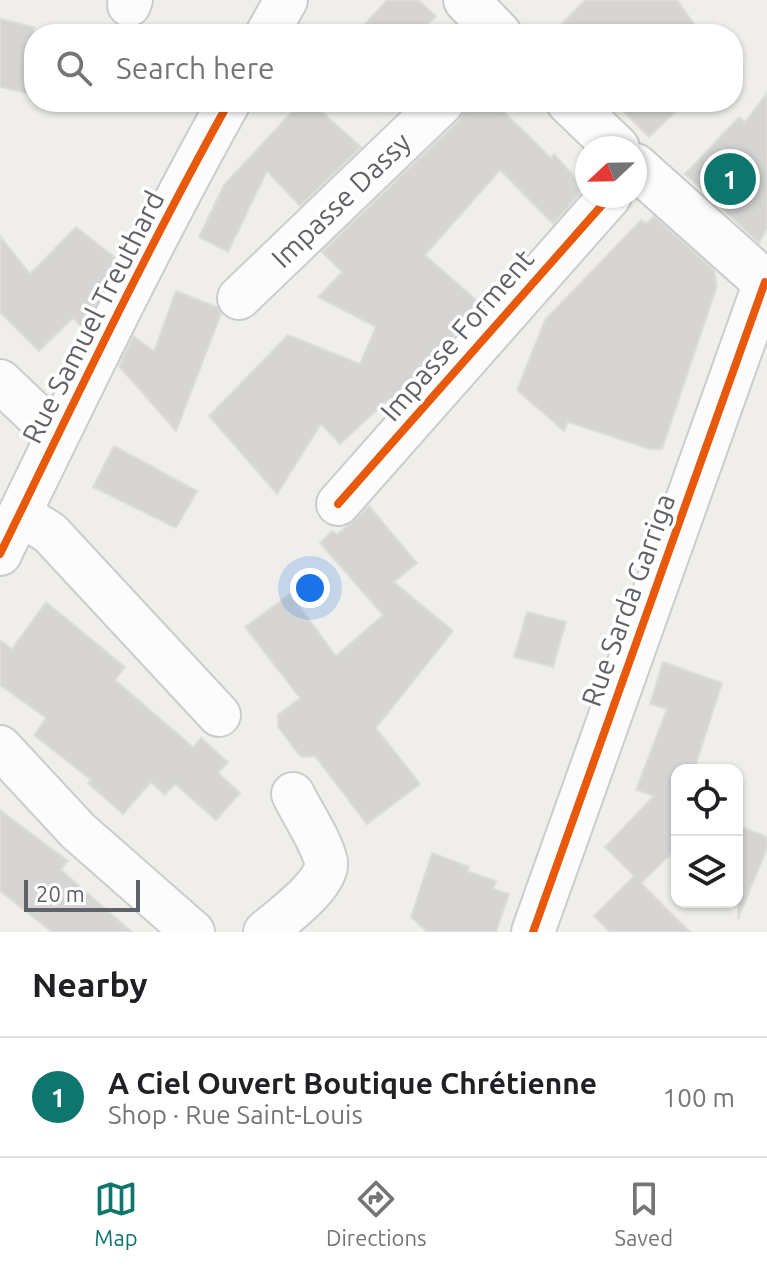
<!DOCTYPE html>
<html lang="en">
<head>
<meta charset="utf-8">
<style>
	:root { --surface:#fff; --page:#f2f2f2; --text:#202124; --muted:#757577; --line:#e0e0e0; --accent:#0f766e }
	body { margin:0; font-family:Ubuntu,sans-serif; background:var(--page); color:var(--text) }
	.controls { position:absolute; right:24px; bottom:24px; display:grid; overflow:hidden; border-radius:16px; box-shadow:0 2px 6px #0004 }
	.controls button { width:72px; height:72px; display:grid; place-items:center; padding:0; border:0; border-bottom:2px solid var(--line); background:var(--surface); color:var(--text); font:40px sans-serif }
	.compass { position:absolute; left:575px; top:136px; width:72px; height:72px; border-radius:50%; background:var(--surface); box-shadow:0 2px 6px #0004; rotate:248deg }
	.scale { position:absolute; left:24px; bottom:20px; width:116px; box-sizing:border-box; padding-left:8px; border:4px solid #5f6368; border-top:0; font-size:22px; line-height:28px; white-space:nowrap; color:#5f6368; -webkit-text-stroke:6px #fff; paint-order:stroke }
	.you { position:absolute; left:310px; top:588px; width:28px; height:28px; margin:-20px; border:6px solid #fff; border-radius:50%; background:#1a73e8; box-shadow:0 0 0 12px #1a73e833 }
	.badge { display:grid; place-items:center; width:52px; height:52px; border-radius:50%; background:var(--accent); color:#fff; font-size:26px; font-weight:700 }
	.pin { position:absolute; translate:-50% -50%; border:4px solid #fff; box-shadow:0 2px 8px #0006 }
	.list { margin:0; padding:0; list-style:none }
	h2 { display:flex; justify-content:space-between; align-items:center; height:104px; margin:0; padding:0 32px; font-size:34px }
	h2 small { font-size:26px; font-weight:400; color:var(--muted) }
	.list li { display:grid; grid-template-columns:52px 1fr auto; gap:24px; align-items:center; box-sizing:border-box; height:120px; padding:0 32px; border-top:2px solid var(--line) }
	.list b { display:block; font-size:30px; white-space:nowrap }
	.list p { margin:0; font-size:26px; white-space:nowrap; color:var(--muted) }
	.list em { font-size:26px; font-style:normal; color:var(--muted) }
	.icon { flex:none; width:44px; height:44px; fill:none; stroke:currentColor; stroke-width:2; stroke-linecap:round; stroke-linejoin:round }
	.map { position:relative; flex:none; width:767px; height:932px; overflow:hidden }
	.search { position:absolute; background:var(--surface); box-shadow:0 2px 6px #0004; left:24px; right:24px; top:24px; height:88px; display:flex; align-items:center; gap:20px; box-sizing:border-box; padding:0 28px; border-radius:32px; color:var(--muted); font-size:30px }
	.sheet { height:224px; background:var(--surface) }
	nav { display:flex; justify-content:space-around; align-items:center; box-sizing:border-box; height:112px; border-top:2px solid var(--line); background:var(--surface); font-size:22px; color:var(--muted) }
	nav a { display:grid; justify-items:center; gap:4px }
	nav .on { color:var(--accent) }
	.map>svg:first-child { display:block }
</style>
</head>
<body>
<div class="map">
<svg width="767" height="932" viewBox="0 0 767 932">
	<rect width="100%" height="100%" fill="#efeeea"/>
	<g fill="#d6d5d3" stroke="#deddd9" stroke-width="2">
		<path d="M387,0H418L436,16L419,34H356Z"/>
		<path d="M585,0H677L701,34H552Z"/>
		<path d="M0,19L34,27V95L0,87Z"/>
		<path d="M767,93V228L759,243L685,174L739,117L745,122Z"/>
		<path d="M301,102H311L361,147L300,206L267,171L228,252L199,237L224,185Z"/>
		<path d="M466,102H494L551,158L554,154L585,188L553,224L500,170L425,255L482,305L394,404L389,399L340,444L321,424L277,494L209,416L288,335L360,364L376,327L318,297L342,272L322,252L460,119L466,109Z"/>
		<path d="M614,102H686L649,137Z"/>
		<path d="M654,216L714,270L717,286L662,449H650L568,422L564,431L517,390L545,320L641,220L646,224Z"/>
		<path d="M76,227L118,260L84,329L73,318L39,351L0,312V236L30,274Z"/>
		<path d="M176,291L217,307L221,314L176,431L119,366L133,336L154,351Z"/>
		<path d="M114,446L197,491L176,528L93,487Z"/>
		<path d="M369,506L417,563L394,582L453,631L376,728L420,784L367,824L315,756L301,757L278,727V715L300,698L245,627L290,594L336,656L383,615L320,543L332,531L337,534L355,520Z"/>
		<path d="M46,602L125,667L115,680L193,747L201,738L228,762L218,773L240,793L216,820L175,784L165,795L151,782L123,814L88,783L91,780L34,735L46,718L0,685V640L12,649Z"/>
		<path d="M527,612L566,622L553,667L514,657Z"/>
		<path d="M663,662L722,683L694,770H677V848L641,883L690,932H610L594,916L634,876L605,847L654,796L636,790L667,709L650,704Z"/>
		<path d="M0,810L68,861L61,870L132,932H52L0,891Z"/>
		<path d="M737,825L767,837V848L738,919Z"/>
		<path d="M432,853L469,867L467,871L496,881L493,889L509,894L496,932H427L411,917Z"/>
	</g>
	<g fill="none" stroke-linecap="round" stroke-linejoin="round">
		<defs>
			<g id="minor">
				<path d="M129,5L131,0"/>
				<path d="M267,34L286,0"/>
				<path d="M239,298L443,102"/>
				<path d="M0,381L38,417L60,430"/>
				<path d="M338,504L610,196"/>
				<path d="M20,514L50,533L219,715"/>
				<path d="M0,554C74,402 147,249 229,102"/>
				<path d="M0,747L78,831L193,932"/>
				<path d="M265,932C281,918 329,884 326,862C322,842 302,813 293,794"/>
				<path d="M533,932L765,282"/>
			</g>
			<g id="secondary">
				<path d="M466,0L499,34"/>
				<path d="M569,102L617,148"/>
				<path d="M635,166L767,284"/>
			</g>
		</defs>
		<use href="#minor" stroke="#cbcccc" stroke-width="46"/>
		<use href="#secondary" stroke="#cacacb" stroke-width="48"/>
		<use href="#minor" stroke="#fdfcfc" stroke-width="42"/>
		<use href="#secondary" stroke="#fdfcfc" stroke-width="44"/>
		<defs>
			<g id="cycleway">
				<path d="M338,504L610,196"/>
				<path d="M0,554C74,402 147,249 229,102"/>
				<path d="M533,932L765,282"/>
			</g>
		</defs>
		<use href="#cycleway" stroke="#fff" stroke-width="13"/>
		<use href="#cycleway" stroke="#e8590c" stroke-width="8"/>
	</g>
	<g text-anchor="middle" stroke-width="7" stroke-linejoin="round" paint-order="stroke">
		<g font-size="28" fill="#5f6368" stroke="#fff">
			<text transform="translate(341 200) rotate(-44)" y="10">Impasse Dassy</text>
			<text transform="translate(93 317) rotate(-63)" y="10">Rue Samuel Treuthard</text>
			<text transform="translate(457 335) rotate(-49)" y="10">Impasse Forment</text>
			<text transform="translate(628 600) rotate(-70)" y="10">Rue Sarda Garriga</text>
		</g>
	</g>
</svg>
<div class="controls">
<button><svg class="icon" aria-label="locate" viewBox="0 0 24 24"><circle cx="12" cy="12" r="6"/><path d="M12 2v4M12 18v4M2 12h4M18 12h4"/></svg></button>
<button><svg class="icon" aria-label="layers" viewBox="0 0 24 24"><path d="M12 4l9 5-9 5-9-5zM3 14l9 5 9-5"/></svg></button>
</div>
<svg class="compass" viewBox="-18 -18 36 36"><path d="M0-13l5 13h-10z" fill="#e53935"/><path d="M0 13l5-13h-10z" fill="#757577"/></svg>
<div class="scale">20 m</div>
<div class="you"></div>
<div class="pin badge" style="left:730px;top:179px">1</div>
<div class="search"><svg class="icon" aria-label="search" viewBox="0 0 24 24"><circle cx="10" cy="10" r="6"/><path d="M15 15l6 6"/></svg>Search here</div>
</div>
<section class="sheet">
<h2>Nearby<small></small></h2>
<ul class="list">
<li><span class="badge">1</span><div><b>A Ciel Ouvert Boutique Chrétienne</b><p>Shop · Rue Saint-Louis</p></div><em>100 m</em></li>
</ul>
</section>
<nav>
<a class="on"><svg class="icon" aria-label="map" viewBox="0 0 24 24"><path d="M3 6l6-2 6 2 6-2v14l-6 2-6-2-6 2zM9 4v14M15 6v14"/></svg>Map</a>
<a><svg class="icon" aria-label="directions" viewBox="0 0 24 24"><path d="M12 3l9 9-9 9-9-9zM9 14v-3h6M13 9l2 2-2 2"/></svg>Directions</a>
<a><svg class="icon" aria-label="saved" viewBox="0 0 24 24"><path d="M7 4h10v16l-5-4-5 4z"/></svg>Saved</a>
</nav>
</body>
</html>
